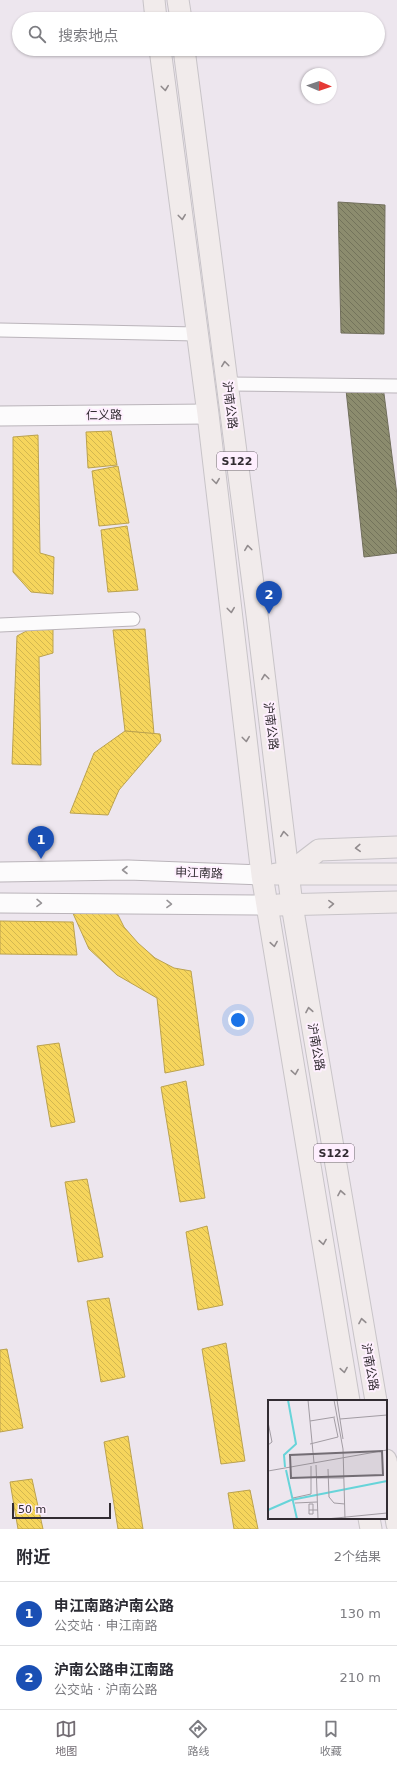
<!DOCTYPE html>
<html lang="zh">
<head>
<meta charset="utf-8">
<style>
	:root { --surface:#fff; --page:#f7f7f7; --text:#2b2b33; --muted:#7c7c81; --line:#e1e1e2; --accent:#736d74 }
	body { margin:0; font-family:"DejaVu Sans","Noto Sans SC",sans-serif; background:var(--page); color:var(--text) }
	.compass { position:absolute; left:301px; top:68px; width:36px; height:36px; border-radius:50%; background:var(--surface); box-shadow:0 1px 3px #0004; rotate:92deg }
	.scale { position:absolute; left:12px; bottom:10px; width:99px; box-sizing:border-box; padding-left:4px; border:2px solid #322c32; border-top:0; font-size:11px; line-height:14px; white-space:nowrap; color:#322c32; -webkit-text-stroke:3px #feeffe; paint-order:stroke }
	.you { position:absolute; left:238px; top:1020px; width:14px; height:14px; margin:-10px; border:3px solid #fff; border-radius:50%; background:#1a73e8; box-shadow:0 0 0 6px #1a73e833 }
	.badge { display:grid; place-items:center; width:26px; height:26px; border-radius:50%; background:var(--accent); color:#fff; font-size:13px; font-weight:700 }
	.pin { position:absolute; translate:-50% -33px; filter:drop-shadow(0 1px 2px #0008) }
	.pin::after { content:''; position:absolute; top:21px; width:14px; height:12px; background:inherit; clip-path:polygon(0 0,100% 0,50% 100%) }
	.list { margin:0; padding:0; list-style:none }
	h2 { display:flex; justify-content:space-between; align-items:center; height:52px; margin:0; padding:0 16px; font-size:17px }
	h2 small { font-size:13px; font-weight:400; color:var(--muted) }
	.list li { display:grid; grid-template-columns:26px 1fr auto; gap:12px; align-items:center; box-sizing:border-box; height:64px; padding:0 16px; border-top:1px solid var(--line) }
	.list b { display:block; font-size:15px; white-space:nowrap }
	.list p { margin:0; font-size:13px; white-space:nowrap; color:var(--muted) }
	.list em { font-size:13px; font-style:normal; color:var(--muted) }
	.icon { flex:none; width:22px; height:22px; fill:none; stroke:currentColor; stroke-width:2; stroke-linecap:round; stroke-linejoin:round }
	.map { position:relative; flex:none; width:397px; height:1529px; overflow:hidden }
	.search { position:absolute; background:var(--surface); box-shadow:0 1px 3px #0004; left:12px; right:12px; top:12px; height:44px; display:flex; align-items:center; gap:10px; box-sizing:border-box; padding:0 14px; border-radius:22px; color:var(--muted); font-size:15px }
	.sheet { height:180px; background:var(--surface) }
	nav { display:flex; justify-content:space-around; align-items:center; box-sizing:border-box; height:56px; border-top:1px solid var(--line); background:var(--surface); font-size:11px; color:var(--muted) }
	nav a { display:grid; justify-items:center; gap:2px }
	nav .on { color:var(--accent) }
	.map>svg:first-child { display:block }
</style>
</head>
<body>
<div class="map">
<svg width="397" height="1529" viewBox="0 0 397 1529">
	<defs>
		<pattern id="homes-back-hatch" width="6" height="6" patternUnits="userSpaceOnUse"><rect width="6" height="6" fill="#f6d55c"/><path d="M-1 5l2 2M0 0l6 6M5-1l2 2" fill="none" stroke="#d3b750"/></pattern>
		<pattern id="industry-back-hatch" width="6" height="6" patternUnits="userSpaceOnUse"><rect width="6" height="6" fill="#8c8c6e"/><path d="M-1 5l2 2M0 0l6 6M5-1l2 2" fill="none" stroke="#73735b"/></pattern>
	</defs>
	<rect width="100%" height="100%" fill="#ede6ee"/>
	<g fill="url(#homes-back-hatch)" stroke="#bba24f">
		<path d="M111,431L117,465L88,468L86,432Z"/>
		<path d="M38,435L40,553L54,557L53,594L31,592L13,572V437Z"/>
		<path d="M118,466L129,523L99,526L92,471Z"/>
		<path d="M127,526L138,590L108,592L101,530Z"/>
		<path d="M53,623V653L39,657L41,765L12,764L17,636L36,626Z"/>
		<path d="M145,629L154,734L125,731L113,630Z"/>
		<path d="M125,731L160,734L161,741L119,790L108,815L70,813L94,753Z"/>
		<path d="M71,909L116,911L124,927L138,943L155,958L174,968L191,971L204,1065L165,1073L157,998L117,975L89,949Z"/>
		<path d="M0,921L73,922L77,955L0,954Z"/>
		<path d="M59,1043L75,1122L51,1127L37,1046Z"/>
		<path d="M186,1081L205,1198L180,1202L161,1087Z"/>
		<path d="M87,1179L103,1257L78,1262L65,1182Z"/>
		<path d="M207,1226L223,1305L198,1310L186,1232Z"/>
		<path d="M109,1298L125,1377L101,1382L87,1301Z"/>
		<path d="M226,1343L245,1461L221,1464L202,1349Z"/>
		<path d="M7,1349L23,1428L0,1432V1350Z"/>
		<path d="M128,1436L143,1529H118L104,1442Z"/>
		<path d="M32,1479L43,1529H18L10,1482Z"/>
		<path d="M250,1490L258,1529H234L228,1493Z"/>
	</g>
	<g fill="url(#industry-back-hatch)" stroke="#716f5c">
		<path d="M338,202L385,205L384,334L341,333Z"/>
		<path d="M383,386L397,495V553L364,557L346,390Z"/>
	</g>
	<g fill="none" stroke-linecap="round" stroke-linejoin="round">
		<defs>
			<g id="street">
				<path d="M0,330L197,334"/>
				<path d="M227,384L397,386"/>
				<path d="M0,625L133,619"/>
			</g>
			<g id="secondary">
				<path d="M0,416L208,414"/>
				<path d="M0,872L128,870L262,875"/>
				<path d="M0,903L267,905"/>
			</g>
			<g id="primary">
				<path d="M154,0L156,19"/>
				<path d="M178,0L181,19"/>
				<path d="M160,49L208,414L262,875L349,1401"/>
				<path d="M184,49L257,615L292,905L376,1401"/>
				<path d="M289,873L319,850L397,847"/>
				<path d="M276,874H397"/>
				<path d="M278,905L397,902"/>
				<path d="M386,1460L397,1524"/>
				<path d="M369,1518L371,1529"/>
			</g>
		</defs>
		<use href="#street" stroke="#bab4ba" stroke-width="15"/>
		<use href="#secondary" stroke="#bab4ba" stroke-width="21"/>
		<use href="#primary" stroke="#c8c4c8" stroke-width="23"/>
		<use href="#street" stroke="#fcfbfc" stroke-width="13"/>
		<use href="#secondary" stroke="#fcfbfc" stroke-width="19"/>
		<use href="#primary" stroke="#f1ebeb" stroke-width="21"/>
	</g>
	<defs><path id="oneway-chevron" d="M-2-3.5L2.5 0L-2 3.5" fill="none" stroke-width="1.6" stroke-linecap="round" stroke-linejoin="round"/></defs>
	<g stroke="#928c8e">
		<use href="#oneway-chevron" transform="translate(165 88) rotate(83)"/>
		<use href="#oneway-chevron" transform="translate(182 217) rotate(83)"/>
		<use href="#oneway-chevron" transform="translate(225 364) rotate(-97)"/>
		<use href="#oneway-chevron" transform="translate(216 481) rotate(83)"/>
		<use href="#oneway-chevron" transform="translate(248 548) rotate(-97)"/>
		<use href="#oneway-chevron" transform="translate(231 610) rotate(83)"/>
		<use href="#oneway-chevron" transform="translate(265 677) rotate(-97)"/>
		<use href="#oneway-chevron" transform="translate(246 739) rotate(83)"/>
		<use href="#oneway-chevron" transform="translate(284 834) rotate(-97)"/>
		<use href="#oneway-chevron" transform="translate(358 848) rotate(177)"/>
		<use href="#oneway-chevron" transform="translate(331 904) rotate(-2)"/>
		<use href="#oneway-chevron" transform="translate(274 944) rotate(81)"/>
		<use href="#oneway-chevron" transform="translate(309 1010) rotate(-100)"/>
		<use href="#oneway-chevron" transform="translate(295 1072) rotate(81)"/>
		<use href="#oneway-chevron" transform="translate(341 1193) rotate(-100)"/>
		<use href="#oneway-chevron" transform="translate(323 1242) rotate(81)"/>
		<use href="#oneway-chevron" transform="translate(362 1321) rotate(-100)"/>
		<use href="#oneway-chevron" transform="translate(344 1370) rotate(81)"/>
	</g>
	<g stroke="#979497">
		<use href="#oneway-chevron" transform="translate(125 870) rotate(-180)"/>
		<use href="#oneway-chevron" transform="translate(39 903) rotate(1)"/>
		<use href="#oneway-chevron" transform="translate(169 904) rotate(1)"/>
	</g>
	<g text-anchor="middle" stroke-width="4" stroke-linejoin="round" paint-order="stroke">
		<g fill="#feeffe" stroke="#6f666f" stroke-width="1">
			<rect x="217" y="452" width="40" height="18" rx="3"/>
			<rect x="314" y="1144" width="40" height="18" rx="3"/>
		</g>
		<g font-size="11" font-weight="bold" fill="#322c32">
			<text x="237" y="465">S122</text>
			<text x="334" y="1157">S122</text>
		</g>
		<g font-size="12" fill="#322c32" stroke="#feeffe">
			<text transform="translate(230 405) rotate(83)" y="4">沪南公路</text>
			<text transform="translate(104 415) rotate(-1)" y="4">仁义路</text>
			<text transform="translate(271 726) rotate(83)" y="4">沪南公路</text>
			<text transform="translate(199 873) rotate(2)" y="4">申江南路</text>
			<text transform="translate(316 1047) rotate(80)" y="4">沪南公路</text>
			<text transform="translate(370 1367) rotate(80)" y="4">沪南公路</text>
		</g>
	</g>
	<g transform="translate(268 1400)">
		<rect width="119" height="119" fill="#ede6ee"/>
		<path fill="none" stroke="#67d4d9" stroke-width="2" d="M17,67L16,55L28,44L20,0M18,70L29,119M23,100L119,81M0,110L23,100"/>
		<path fill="none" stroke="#a29ca3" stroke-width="1" d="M40,0L46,63M66,0L75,49L77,119M69,0L75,39M72,19L119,15M42,21L67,17M0,22L4,42L0,45M42,44L70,37L66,18M48,65L50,119M60,69L61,97L66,103L77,104M0,71L119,50M48,78H76M25,98L43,94V66M27,103L49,102M41,110V114H45V104H41V110H50M58,119L119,113"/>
		<path fill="#736d74" fill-opacity="0.15" stroke="#736d74" stroke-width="2" d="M114,51L115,75L23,78L22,55Z"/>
		<rect width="119" height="119" fill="none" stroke="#322c32" stroke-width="2"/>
	</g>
</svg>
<svg class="compass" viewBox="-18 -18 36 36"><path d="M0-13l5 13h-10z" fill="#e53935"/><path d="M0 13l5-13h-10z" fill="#7c7c81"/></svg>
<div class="scale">50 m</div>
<div class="you"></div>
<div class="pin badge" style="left:41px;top:859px;background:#1a4fb4">1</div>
<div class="pin badge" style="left:269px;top:614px;background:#1a4fb4">2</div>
<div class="search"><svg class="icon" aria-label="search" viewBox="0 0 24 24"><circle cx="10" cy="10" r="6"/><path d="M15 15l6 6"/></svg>搜索地点</div>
</div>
<section class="sheet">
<h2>附近<small>2个结果</small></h2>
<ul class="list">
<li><span class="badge" style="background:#1a4fb4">1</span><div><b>申江南路沪南公路</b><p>公交站 · 申江南路</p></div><em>130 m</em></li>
<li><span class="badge" style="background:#1a4fb4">2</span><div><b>沪南公路申江南路</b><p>公交站 · 沪南公路</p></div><em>210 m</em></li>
</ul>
</section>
<nav>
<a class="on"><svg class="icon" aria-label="map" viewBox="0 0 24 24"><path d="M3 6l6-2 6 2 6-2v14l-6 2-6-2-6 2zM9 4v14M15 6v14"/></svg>地图</a>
<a><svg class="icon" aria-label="directions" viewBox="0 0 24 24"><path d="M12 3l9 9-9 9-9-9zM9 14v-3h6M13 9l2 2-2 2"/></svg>路线</a>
<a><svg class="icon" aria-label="saved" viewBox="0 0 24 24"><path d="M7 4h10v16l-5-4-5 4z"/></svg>收藏</a>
</nav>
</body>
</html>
